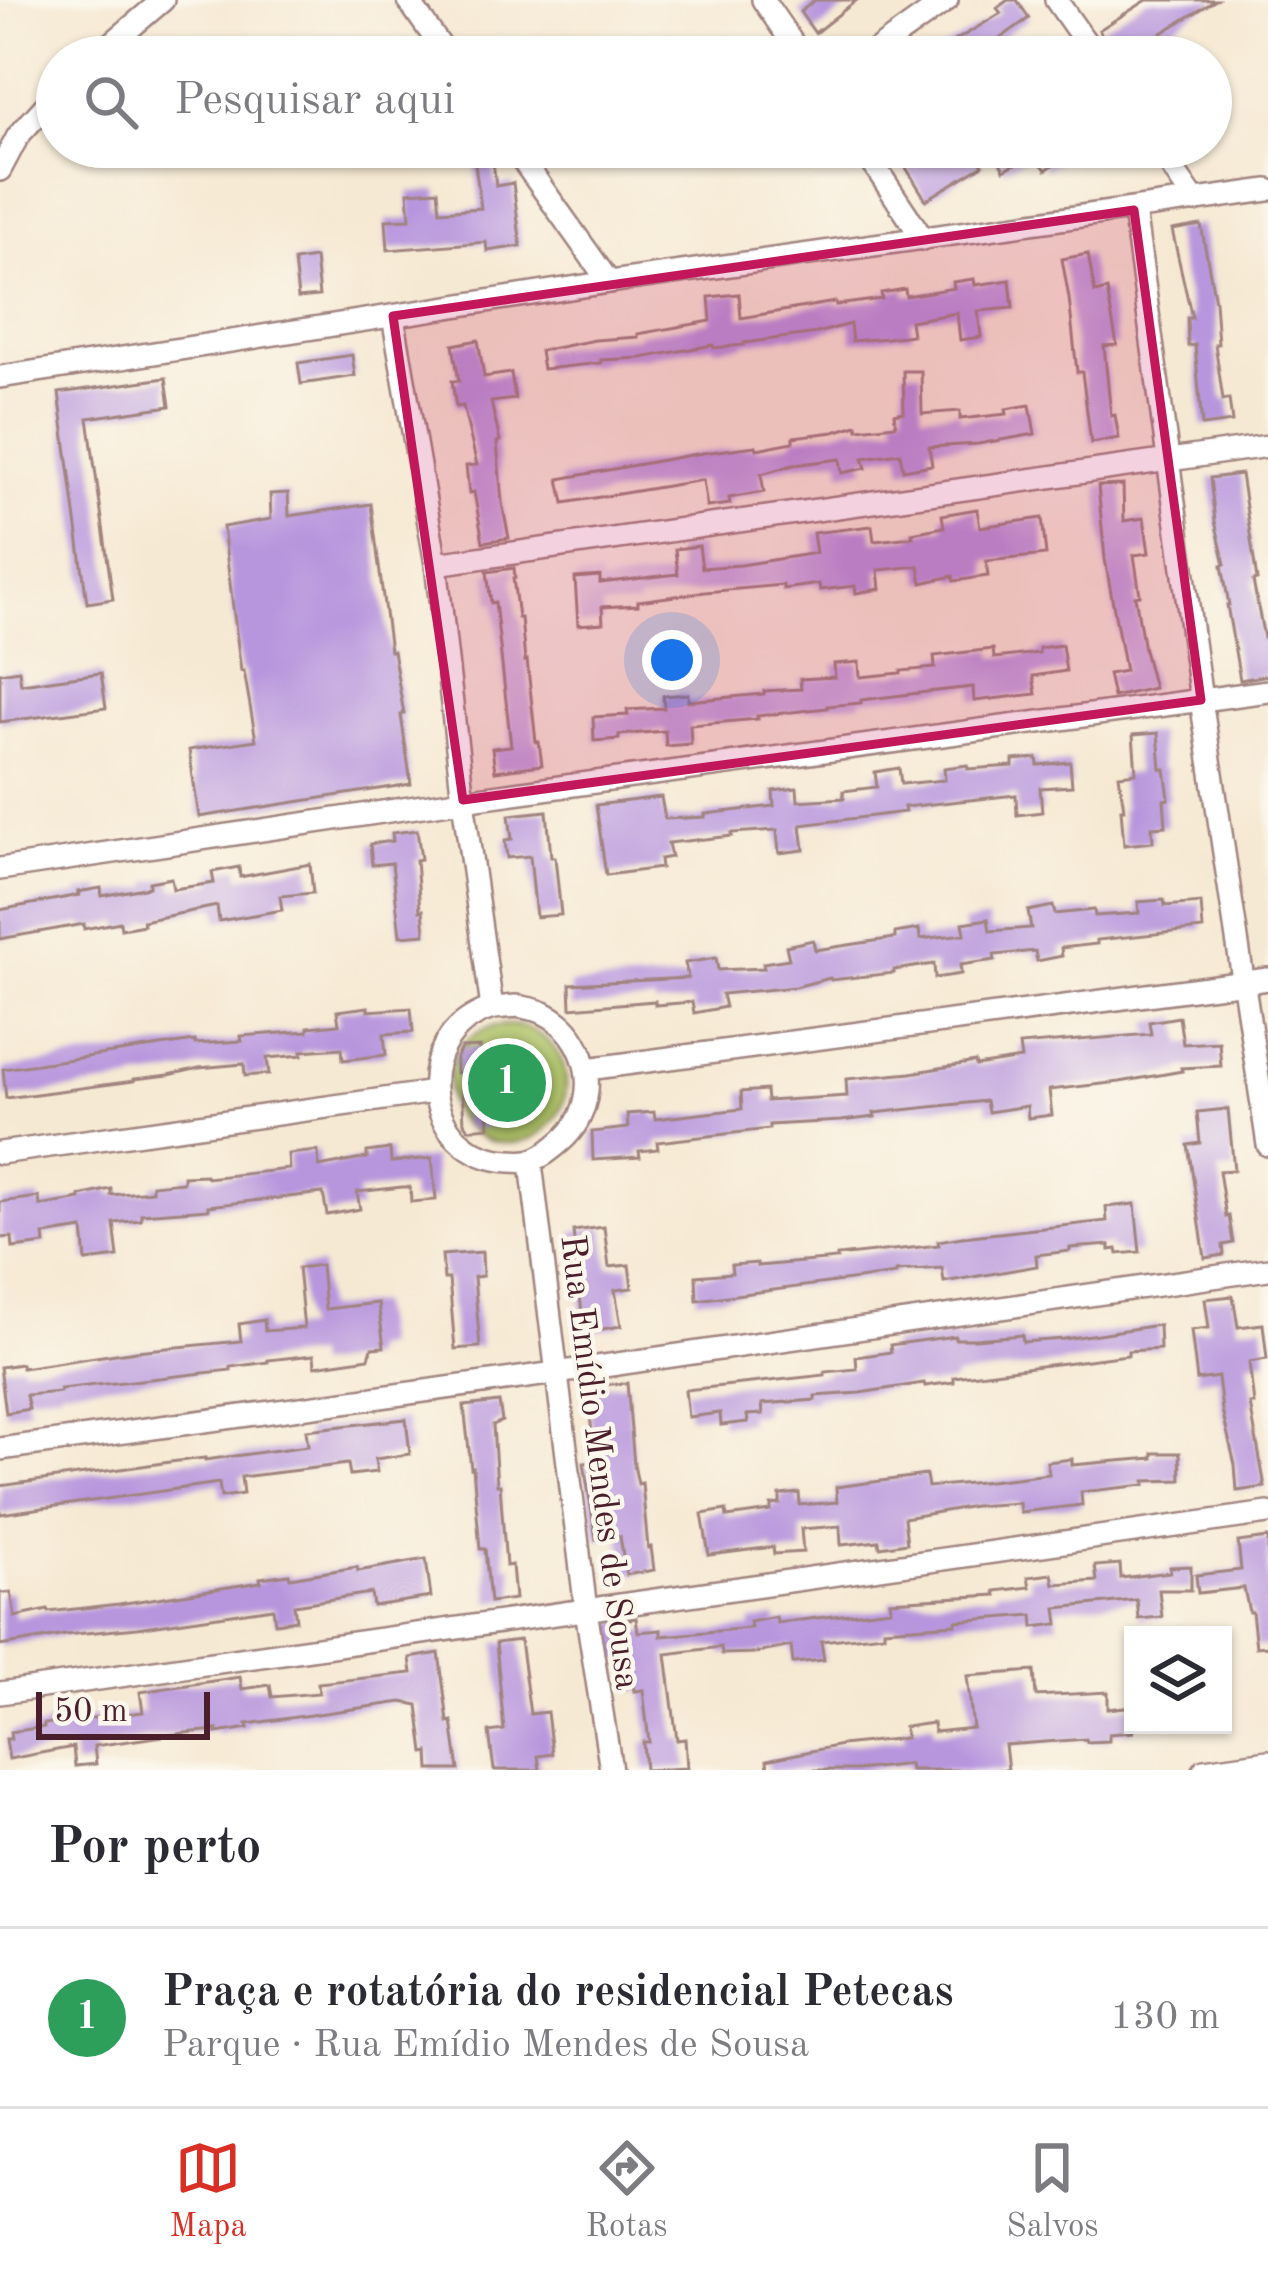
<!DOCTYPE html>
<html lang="pt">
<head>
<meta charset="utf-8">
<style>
	:root { --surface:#fff; --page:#f7f7f7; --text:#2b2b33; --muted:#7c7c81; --line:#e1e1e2; --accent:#d93025 }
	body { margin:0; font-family:"Old Standard TT",serif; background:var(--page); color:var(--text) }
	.controls { position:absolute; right:36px; bottom:36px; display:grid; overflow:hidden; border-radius:0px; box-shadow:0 3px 9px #0004 }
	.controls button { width:108px; height:108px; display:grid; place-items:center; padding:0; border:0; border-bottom:3px solid var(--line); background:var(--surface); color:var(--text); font:60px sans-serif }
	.scale { position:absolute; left:36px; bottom:30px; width:174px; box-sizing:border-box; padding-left:12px; border:6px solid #4a1f2b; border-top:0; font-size:33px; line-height:42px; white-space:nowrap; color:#4a1f2b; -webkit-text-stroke:9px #fbf7ec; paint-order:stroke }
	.you { position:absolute; left:672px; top:660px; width:42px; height:42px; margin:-30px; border:9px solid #fff; border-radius:50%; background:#1a73e8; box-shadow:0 0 0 18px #1a73e833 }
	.badge { display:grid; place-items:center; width:78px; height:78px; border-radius:50%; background:var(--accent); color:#fff; font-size:39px; font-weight:700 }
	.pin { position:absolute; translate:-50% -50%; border:6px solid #fff; box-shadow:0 3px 12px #0006 }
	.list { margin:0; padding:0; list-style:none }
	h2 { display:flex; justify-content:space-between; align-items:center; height:156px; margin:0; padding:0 48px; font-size:51px }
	h2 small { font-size:39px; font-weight:400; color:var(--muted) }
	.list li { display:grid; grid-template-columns:78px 1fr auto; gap:36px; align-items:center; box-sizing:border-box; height:180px; padding:0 48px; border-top:3px solid var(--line) }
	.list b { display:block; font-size:45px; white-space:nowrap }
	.list p { margin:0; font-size:39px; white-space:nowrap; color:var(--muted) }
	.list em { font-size:39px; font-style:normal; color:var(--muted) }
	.icon { flex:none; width:66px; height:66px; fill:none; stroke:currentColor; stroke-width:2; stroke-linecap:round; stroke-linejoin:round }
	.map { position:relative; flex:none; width:1268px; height:1770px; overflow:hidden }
	.search { position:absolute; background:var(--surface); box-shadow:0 3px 9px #0004; left:36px; right:36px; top:36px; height:132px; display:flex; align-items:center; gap:30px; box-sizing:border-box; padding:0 42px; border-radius:66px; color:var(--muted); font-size:45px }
	.sheet { height:336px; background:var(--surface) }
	nav { display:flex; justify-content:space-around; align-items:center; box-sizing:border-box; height:168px; border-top:3px solid var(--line); background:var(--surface); font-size:33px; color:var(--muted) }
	nav a { display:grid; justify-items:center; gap:6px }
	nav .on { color:var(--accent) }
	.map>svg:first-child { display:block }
</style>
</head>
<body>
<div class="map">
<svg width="1268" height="1770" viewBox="0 0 1268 1770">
	<rect width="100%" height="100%" fill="#fbf7ec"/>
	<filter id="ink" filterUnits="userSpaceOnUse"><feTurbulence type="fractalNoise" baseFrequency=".00833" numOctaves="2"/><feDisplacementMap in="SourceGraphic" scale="24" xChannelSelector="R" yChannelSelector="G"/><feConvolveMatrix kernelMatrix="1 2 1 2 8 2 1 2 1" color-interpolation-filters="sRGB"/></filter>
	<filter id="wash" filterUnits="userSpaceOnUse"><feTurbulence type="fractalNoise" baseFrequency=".004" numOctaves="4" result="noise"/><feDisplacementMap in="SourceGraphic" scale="48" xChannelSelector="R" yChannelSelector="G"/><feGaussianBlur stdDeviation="2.7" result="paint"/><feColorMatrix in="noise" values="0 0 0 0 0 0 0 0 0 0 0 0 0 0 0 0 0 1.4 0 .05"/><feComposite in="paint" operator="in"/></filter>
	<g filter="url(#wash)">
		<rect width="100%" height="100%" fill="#f6e9d3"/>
		<circle fill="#aec368" stroke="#7c714a" stroke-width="3" cx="507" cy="1084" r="59"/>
		<g id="blocks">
			<g fill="#b896dd">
				<path d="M815,0H857L815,33L800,12Z"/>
				<path d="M1008,0H1017L1029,18L995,42L996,45L974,57H928L1001,13L997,8Z"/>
				<path d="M1147,0H1216L1162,33L1179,57H1115L1099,30Z"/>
				<path d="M918,147H929L935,157L951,147H972L983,165L926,200L900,158Z"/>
				<path d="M992,147H1078L1046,170L1034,154L1004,170Z"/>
				<path d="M493,162L496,186L513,183L521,246L487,251L486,242L388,250L386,220L410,219L408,192L438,190L440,211L481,208L475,164Z"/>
				<path d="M1201,225L1215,301L1218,344H1215L1223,400L1229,399L1232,422L1202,426L1195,345L1188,346L1187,318H1192L1172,230Z"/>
				<path d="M1088,254L1095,293L1107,290L1117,345L1104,346L1111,416L1115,415L1119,438L1091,443L1082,372H1077L1069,298L1062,259Z"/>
				<path d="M315,258L319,296L298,298L294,261Z"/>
				<path d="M974,279L975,285L1010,280L1013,308L978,311L981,337L960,340L957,313L910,321L912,335L887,338L852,341L850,324L817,333L744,343V345L714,348L713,345L641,358L601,360V363L543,369L540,351L595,340L638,337V334L711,321L709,297L739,294L741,318L835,302L836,305L882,299L881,293L905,289L906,296L954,288L953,282Z"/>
				<path d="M478,340L484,377L511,373L515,399L491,402L500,441L497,442L502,503L509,538L483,542L474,492L469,493L466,466L477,465L463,406L456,407L452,381H459L453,345Z"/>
				<path d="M352,355L355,376L301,384L298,363Z"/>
				<path d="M903,371H921L922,414L960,411V419L1007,414L1006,409L1030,405L1035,434L978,444L929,447L932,465L903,470L900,453L863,458L866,468L842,473L840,459L793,465L761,474L764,492L729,498L730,504L707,507L703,480L564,503L559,479L696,454L756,446L757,449L793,442V437L834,432L857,425L858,429L896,425L894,414L904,412Z"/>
				<path d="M166,378L170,406L88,418L113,599L87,603L59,393Z"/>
				<path d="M1241,474L1257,580L1253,581L1264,638H1268V675L1240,680L1227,605H1229L1222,565L1225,564L1215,521L1210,478Z"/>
				<path d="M1123,485L1124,521L1144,518L1149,553L1134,555L1140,595L1135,596L1144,650L1154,688L1113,697L1108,674L1125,671L1105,559L1098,486Z"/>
				<path d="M288,493L289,516L371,504L390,651H393L404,714L401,715L411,784L199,817L189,750L256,740L244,671H241L223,527L271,519L270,494Z"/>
				<path d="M977,509L980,527L1042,518L1046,555L986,561L988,576L954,581L953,576L922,583L919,566L878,570L880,589L856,593L855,586L820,590L819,584L783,589V585L705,592L638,601V605L602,607L603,623L578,625L575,578L600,576V583L678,574L675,549L699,546L702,568L741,565L816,553L813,533L872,526L874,541L913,537L912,533L944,527L942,515Z"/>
				<path d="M514,568L515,578H513L518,618H521L525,661L527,660L536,742H539L542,765L495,771L492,748L511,746L495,602L491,603L487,572Z"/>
				<path d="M1062,645L1066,671L1033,676L1036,694L974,701L973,687L927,692L861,700V703L827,706V708L757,716L758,719L690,725L691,744L666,746L665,731L619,735V739L594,741L593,717L628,715L627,710L664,708L663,696L688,694V701L764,694V691L801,689L800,679L835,677L834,664L859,662L860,677L901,673V671L935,668L934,656L993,649L994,658L1039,653V648Z"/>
				<path d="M19,670L21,684L101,673L106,708L0,722V673Z"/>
				<path d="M1158,733L1161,769H1165L1169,799L1164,800L1166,826L1152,827L1153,842L1124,845L1121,809H1124L1119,775L1136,773L1133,735Z"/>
				<path d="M1037,758L1038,765L1070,762L1072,786L1040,788L1042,812L1017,815L1016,795L904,807L905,812L801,825L804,850L779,853L777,830L731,833L732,836L668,843L671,857L660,859L661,868L606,875L596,805L661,797L665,819L705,817V814L774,806L773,791L797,788L798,801L844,798L843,791L877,787L875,772L899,768L901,784L945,780L944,768L968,765V769L1013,766V760Z"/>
				<path d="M547,811L551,857H555L561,915L536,917L530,856L507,858L505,840L512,839L509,815Z"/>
				<path d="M417,830L421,859L416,860L420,911L423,910L425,934L400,936L392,863L372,865L370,844L393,841L392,833Z"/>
				<path d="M310,864L313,893L280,896L282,910L219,921L217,906L143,921L144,925L121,929L120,922L84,929V924L0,939V910L79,895L78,892L101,888L102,896L149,887V882L171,878L173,889L214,883L212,872L239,867L240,877Z"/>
				<path d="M1164,900L1165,906L1201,903L1203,929L1097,940V944L1061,948L1062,956L1037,961L1035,951L994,955L995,960L960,965L961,974L935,978L934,964L894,970V973L831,980L830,978L795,987L722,994L725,1007L694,1013L692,1002L655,1005V1001L571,1008L570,984L688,978L685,963L716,958L718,970L764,968L763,963L789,959L786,946L813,940L815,950L895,938V933L919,929L920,939L965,934L963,923L988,919L990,931L1031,928L1028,911L1053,906L1055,914L1094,910L1095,916L1139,913L1138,902Z"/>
				<path d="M368,1007V1011L411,1008L413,1032L384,1034L386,1055L343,1060L342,1048L302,1051V1055L267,1058L269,1074L245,1076L244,1064L199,1068L169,1075L134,1079V1081L6,1098L3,1069L195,1041V1044L242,1041L241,1036L308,1031V1027L339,1024L337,1011Z"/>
				<path d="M1179,1017L1183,1044L1219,1042L1221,1066L1181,1068L1182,1071L1120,1082L1049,1090L1052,1115L1028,1118L1027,1106L988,1112L986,1101L874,1113L875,1117L841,1121L769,1125V1129L657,1142L658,1149L639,1151L640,1157L593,1160L592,1132L628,1128L627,1114L654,1112L655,1119L742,1109L741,1092L766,1090L767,1101L847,1096L846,1079L911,1073L975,1062L976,1066L1021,1059L1019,1045L1151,1034L1149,1022Z"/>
				<path d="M480,1047L484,1104L488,1103L489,1127L469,1129L464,1122L461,1072L456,1073V1059L461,1048Z"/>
				<path d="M1228,1109L1234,1170L1219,1171L1226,1217L1229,1216L1233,1243L1223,1245L1224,1255L1205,1258L1188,1145L1200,1143L1197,1112Z"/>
				<path d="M390,1149L391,1162L432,1158L436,1200L411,1202L410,1187H402L357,1192L360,1209L327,1215L323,1193L208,1206L209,1209L141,1214V1220L114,1223L118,1257L86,1261L83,1229L44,1235L45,1244L13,1248L12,1237L0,1238V1202L39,1197L40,1206L80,1199V1196L111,1189V1195L152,1191V1185L183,1182V1176L206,1175L207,1178L289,1169L288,1154L318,1151L319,1167L367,1158V1152Z"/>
				<path d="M1135,1204L1140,1252L1118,1254L1117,1249L1110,1250V1245L1070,1248V1251L1036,1255L1037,1266L944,1282L942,1268L896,1271V1274L697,1300L696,1276L732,1273L731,1265L757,1263V1266L837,1259V1256L939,1245L938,1241L962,1237L1107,1221L1106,1207Z"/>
				<path d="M604,1227L609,1267L629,1265L632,1288L615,1290L621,1326L584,1332L573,1231Z"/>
				<path d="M482,1252L483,1276L474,1277L480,1347L455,1349L449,1279H444L442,1255Z"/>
				<path d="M321,1265L325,1309L378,1303L384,1347L372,1348L369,1358L315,1366L314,1355L268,1360V1362L231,1367V1370L60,1389V1392L26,1395L29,1409L6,1413L0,1367L21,1364L22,1368L136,1351L241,1341L239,1324L264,1320L265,1331L304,1328L298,1268Z"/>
				<path d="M1233,1296L1238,1327L1263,1324L1267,1359L1249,1362L1254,1404H1250L1265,1487L1237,1491L1235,1465L1222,1410L1218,1377L1197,1380L1191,1330L1209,1328L1205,1299Z"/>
				<path d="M1159,1325L1160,1349L1128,1351V1355L954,1377V1382L925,1386L924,1383L860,1393L815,1396V1400L762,1404L763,1414L747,1415L748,1422L721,1425L720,1413L688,1417L685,1390L825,1375V1372L857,1369L856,1357L891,1352L890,1345L955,1336V1339H975L1022,1335L1023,1342L1064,1339Z"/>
				<path d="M627,1383L634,1465L638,1484L642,1483L648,1548L651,1547L654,1570L626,1575L620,1536L596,1539L584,1463L595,1462L587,1386Z"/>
				<path d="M499,1402L502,1421L493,1425L497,1485H500L506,1566L512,1565L515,1599L490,1602L485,1549H480L473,1467L471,1468L464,1406Z"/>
				<path d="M406,1419L410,1454L375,1459L377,1472L350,1475L348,1464L241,1477L243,1494L221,1497L219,1483L0,1514V1486L170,1462L205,1458V1460L308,1446L306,1430Z"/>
				<path d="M1153,1453H1180L1181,1480L1145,1481V1485L1081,1492L1082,1505L1020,1512L1019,1503L974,1506L904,1518L907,1543L880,1547L879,1541L841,1545L840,1526L801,1529L803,1552L774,1554L773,1547L709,1555L702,1514L726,1510L727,1517L771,1511V1505L780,1504V1495L799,1493L800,1505L837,1502L836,1487L926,1475L928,1487L981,1482L1049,1474L1047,1462L1072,1459V1465L1117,1461L1153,1458Z"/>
				<path d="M1268,1538V1646L1256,1647L1252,1612H1249L1244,1588L1198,1593L1196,1575L1241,1570L1238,1542Z"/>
				<path d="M426,1559L431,1597L373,1606L371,1593L294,1605L296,1620L275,1623L273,1608L137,1628L65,1635L0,1646V1593L11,1592L15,1617L48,1610L49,1612L119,1604L261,1582L260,1578L289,1574L290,1578L357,1567L358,1571Z"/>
				<path d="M1120,1564L1121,1578L1170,1572V1567L1191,1566V1590H1159L1162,1617L1139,1619L1137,1600L1056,1608L1058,1624L1034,1627L1033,1615L956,1621V1624L884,1629V1634L821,1641L824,1660L793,1663L791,1646L756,1653L722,1654L721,1647L666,1654L677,1740L685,1739L687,1768L645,1770L643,1742H649L643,1690L634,1691L630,1658L614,1660L610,1622L636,1618L638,1632L661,1630V1636L751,1628L750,1622L776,1617L777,1623L891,1609L890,1601L996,1595L995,1591L1030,1587L1028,1577L1052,1574L1054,1584L1097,1581L1095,1566Z"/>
				<path d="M520,1640L530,1714L547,1712L552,1754L538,1756L540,1770H494L489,1732L504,1730L496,1643Z"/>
				<path d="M439,1653L448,1722L452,1721L459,1770H430L429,1752L424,1753L418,1705L402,1702L247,1724L248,1728L217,1733V1730L184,1733L94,1746L96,1764L75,1766L73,1747L9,1759L6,1739H11L10,1732L44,1727V1724L143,1712L140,1692L240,1677L242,1689L270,1685L272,1697L319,1693L318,1683L412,1673L410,1658Z"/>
				<path d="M1034,1671L1036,1696L1108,1692V1709L1133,1706V1732L1109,1734V1741L1087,1742L1086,1739L1005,1745L1008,1770H910L909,1764L857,1770H768L767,1760L841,1745L906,1738L904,1727L933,1723L934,1732L973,1728L967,1676Z"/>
			</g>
		</g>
	</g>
	<g filter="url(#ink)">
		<use href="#blocks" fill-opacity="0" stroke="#a0847f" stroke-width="3"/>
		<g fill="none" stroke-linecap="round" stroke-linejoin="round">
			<defs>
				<g id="street">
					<path d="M408,0L448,57"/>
					<path d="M763,0L802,57"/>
					<path d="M1056,0L1096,57"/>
					<path d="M96,57L163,0"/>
					<path d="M867,57L947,0"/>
					<path d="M513,147L609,282"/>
					<path d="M862,147L923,239"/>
					<path d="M1158,147L1195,201"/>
					<path d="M0,170L18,136L57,93"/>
					<path d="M1134,210L1201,700L1268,1145"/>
					<path d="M393,316L436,564L463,800L492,1008"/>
					<path d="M0,377L609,282L1268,190"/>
					<path d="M436,564L1268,446"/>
					<path d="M0,869L463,800L1268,691"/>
					<path d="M517,1006C526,1008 536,1009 544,1013C581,1031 597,1076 581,1114C574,1132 560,1143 545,1154C532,1162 525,1162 510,1161C422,1157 406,1037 490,1009C498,1007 508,1007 517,1006Z"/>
					<path d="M587,1069L1268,979"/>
					<path d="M0,1153L434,1092"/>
					<path d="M531,1163L586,1610L611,1770"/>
					<path d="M0,1449L556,1373L1268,1269"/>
					<path d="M0,1693L1268,1513"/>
					<path d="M1204,1770L1268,1761"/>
				</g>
			</defs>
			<use href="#street" stroke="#a0847f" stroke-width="26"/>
			<use href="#street" stroke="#fff" stroke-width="21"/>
		</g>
	</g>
	<path fill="#c2185b" fill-opacity="0.2" stroke="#c2185b" stroke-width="9" stroke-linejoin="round" d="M1134,210L1201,700L463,800L393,316Z"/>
	<g text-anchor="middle" stroke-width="9" stroke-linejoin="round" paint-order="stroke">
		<g font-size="36" fill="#4a1f2b" stroke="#fbf7ec">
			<text transform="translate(602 1462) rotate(83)" y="13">Rua Emídio Mendes de Sousa</text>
		</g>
	</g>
</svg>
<div class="controls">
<button><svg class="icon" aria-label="layers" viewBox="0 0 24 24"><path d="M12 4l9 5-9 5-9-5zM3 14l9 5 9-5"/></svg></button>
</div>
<div class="scale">50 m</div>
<div class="you"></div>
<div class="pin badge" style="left:507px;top:1083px;background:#2e9e5b">1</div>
<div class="search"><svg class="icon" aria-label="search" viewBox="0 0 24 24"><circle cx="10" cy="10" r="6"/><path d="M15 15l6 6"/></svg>Pesquisar aqui</div>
</div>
<section class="sheet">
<h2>Por perto<small></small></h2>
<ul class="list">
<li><span class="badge" style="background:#2e9e5b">1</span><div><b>Praça e rotatória do residencial Petecas</b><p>Parque · Rua Emídio Mendes de Sousa</p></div><em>130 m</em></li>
</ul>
</section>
<nav>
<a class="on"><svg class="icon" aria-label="map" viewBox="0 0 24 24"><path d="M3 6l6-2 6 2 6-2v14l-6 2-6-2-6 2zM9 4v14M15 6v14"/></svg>Mapa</a>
<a><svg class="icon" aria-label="directions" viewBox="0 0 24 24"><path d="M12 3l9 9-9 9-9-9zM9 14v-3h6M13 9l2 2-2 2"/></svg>Rotas</a>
<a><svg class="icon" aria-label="saved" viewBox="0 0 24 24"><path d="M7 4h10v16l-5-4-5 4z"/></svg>Salvos</a>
</nav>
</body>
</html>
